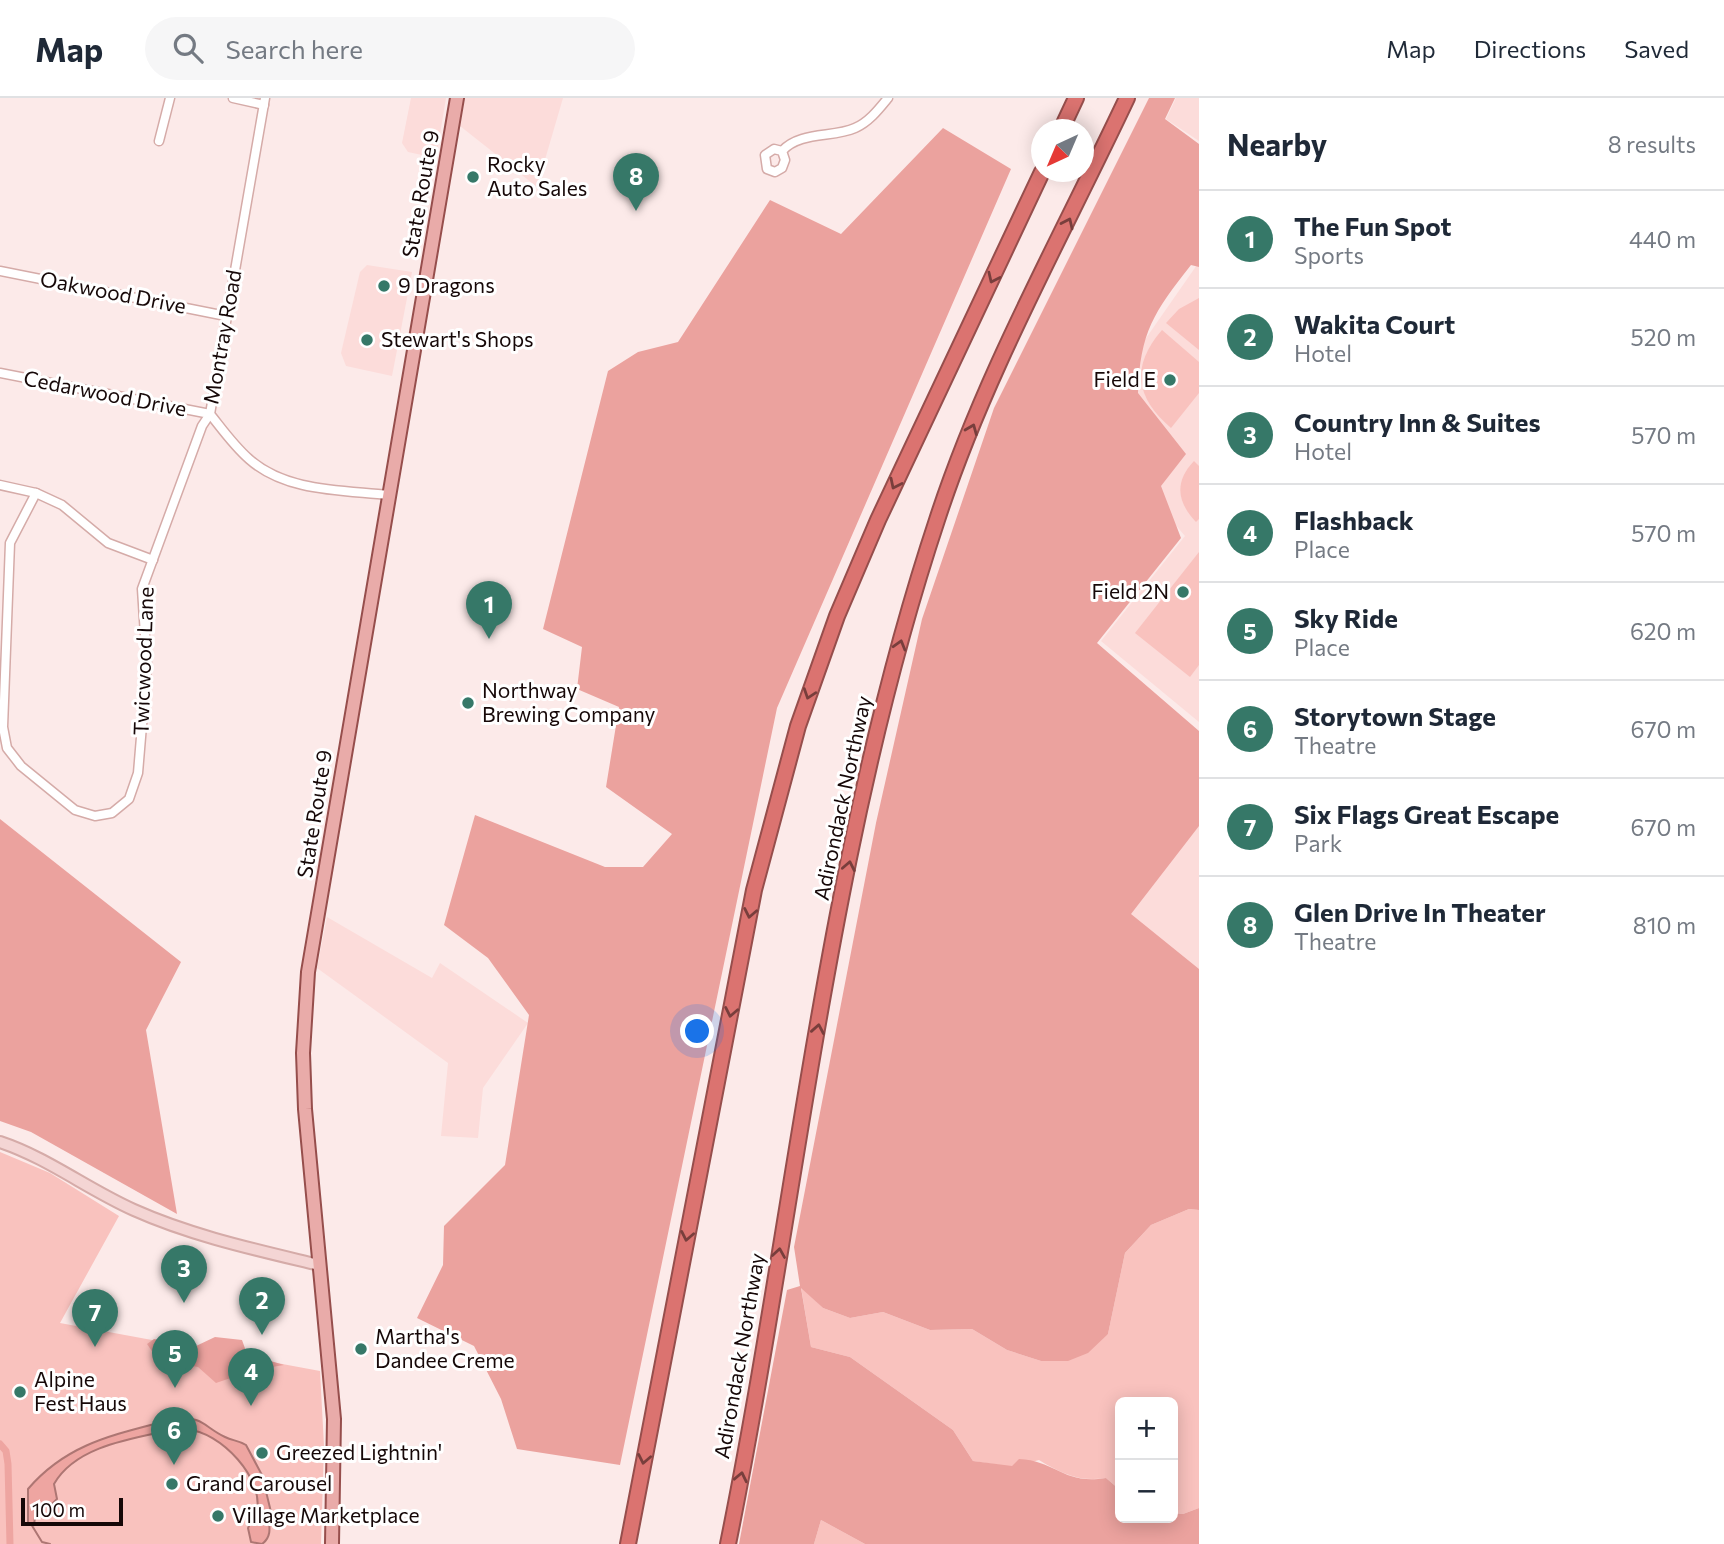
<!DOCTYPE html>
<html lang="en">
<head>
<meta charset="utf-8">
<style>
	:root { --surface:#fff; --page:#f6f6f7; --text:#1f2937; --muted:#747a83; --line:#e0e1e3; --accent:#367868 }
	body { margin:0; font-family:Commissioner,sans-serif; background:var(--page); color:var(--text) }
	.controls { position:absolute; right:21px; bottom:21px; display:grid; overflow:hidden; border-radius:10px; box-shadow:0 4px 18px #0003 }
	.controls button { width:63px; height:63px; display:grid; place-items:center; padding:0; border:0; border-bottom:2px solid var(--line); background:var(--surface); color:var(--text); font:35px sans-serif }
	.compass { position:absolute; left:1031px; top:21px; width:63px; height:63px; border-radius:50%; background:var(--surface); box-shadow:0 4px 18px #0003; rotate:224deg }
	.scale { position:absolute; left:21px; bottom:18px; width:102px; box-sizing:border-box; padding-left:7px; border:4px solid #160808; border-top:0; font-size:19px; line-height:24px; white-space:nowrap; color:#160808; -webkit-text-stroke:5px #fff; paint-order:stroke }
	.you { position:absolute; left:698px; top:934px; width:24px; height:24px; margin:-18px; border:5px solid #fff; border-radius:50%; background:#1a73e8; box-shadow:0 0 0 10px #1a73e833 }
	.badge { display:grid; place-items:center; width:46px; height:46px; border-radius:50%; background:var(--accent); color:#fff; font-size:23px; font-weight:700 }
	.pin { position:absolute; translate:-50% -58px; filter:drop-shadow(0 2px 4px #0008) }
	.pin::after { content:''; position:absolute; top:37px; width:24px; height:21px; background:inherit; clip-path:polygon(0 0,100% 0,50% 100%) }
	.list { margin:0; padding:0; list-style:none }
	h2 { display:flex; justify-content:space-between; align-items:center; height:91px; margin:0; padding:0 28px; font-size:30px }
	h2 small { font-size:23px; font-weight:400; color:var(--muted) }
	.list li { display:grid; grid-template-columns:46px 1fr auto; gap:21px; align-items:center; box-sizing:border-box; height:98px; padding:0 28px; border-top:2px solid var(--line) }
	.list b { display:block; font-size:26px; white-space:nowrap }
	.list p { margin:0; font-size:23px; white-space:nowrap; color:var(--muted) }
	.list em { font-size:23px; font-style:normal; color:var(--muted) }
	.icon { flex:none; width:38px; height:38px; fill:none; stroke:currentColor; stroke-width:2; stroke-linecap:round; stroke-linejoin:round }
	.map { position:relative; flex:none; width:1199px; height:1446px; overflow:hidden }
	header { display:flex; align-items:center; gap:42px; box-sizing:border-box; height:98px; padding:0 35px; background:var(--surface); border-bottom:2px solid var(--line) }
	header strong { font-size:33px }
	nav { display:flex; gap:38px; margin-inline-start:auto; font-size:24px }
	.search { width:490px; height:63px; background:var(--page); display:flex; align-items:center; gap:18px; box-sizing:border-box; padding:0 24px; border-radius:38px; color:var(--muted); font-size:26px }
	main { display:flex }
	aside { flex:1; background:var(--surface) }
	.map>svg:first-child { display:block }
</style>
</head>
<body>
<header>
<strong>Map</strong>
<div class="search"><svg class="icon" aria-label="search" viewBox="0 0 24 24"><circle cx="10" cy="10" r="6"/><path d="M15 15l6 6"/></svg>Search here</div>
<nav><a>Map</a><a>Directions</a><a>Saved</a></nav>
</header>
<main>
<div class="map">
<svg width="1199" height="1446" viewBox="0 0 1199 1446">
	<rect width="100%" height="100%" fill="#fceae9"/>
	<g fill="#fcdcda">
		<path d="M411,0H446L436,60L408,54L402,45Z"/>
		<path d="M465,0H563L537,89L460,28Z"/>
		<path d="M1176,0H1199V43L1166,21Z"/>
		<path d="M1199,164V624L1101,543L1185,438L1147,393L1119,279Z"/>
		<path d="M367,167L412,174L392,278L346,268L341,255L360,174Z"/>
		<path d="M1199,701V886L1112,815Z"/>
		<path d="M327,819L432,880L440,865L528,925L483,990L478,1040L441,1038L448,965L317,870Z"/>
	</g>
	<g fill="#f9c2be">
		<path d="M1199,200V252L1166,225L1179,211Z"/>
		<path d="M1162,232L1199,264V295L1171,330C1136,300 1130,269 1162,232Z"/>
		<path d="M1194,363L1199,368V421L1196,424C1177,404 1174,384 1194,363Z"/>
		<path d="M1199,454V567L1190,579L1135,535Z"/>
		<path d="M0,1054L50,1075L119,1118L60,1225L320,1273L324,1348L321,1446H0Z"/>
		<path d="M1189,1111L1199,1112V1410L1183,1416L1173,1415V1304H1120V1392L1106,1380C1079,1384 1062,1376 1039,1362L1012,1369L973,1363L953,1332L850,1259L811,1249L801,1189L823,1210L850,1220L883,1214L930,1232L972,1231L1007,1252L1041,1263L1108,1236L1125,1155L1151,1127Z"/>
		<path d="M821,1422L865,1446H814Z"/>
	</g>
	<g fill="#eba29e">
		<path d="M1149,0H1175L1165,21L1199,46V169L1191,167C1154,214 1140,234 1138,295L1186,356L1161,388L1181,440L1097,545L1199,633V728L1131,816L1199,871V1112L1189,1111L1151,1127L1125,1155L1108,1236L1088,1255L1068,1263H1041L1007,1252L972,1231L930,1232L883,1214L850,1220L823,1210L801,1190L811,1249L850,1259L953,1332L973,1363L1012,1368L1019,1361C1057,1363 1063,1387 1106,1380L1120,1392V1420H1173V1415L1183,1416L1199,1410V1446H865L821,1422L814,1446H739L787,1192L800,1188L794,1149L876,725L922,521L994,310Z"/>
		<path d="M943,30L1011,71L777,610L620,1367L517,1351L501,1301L474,1248L417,1220L443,1167L444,1128L505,1067L529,917L488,860L444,827L475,717L605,769H643L672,736L606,689L619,609L577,591L582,549L543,531L608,273L638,254L678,244L770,102L841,136Z"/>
		<path d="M0,721L181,864L146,932L177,1116L31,1034L0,1023Z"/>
		<path d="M215,1239L242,1242L247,1256L284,1267L254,1272L216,1285L198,1269L158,1262L147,1246L154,1241L196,1248Z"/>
	</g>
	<path fill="#eea5a1" stroke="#ad7673" stroke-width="2" d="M177,1320C204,1319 204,1329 225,1339C233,1343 238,1342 246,1347L262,1377L271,1414H268C269,1427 273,1438 262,1446L251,1444L248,1430C250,1425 255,1421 256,1416C267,1382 219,1332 187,1332V1338L169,1341L167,1333C129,1341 75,1349 54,1386L57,1401L52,1406L36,1411L34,1427L28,1425V1391C69,1343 119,1336 177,1320Z"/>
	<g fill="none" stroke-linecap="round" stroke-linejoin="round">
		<path stroke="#ad7673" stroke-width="2" d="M31,1426L42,1444L50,1446"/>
		<path stroke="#eea5a1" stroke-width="7" d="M0,1346L6,1353L8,1366L10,1446"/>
		<defs>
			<g id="street">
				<path d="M233,0L264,7"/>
				<path d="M265,0L210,316C222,331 234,348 249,361C286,394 342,392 388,397"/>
				<path d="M159,43L170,0"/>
				<path d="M782,53L785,62L782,70L775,74L767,71L765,57L774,51L782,53C800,33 833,40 855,30C869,24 879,11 888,0"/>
				<path d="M0,173L226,218"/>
				<path d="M0,275L210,316L202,328L142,491L147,568L138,675L129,701L112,715L95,718L75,712L21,668L7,650L3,629L10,445L36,395"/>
				<path d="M0,387L36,395L62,407L108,445L153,462"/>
			</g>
			<path id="secondary" d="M0,1044C48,1060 87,1091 134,1112C192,1138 257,1152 319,1167"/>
			<path id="primary" d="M332,1446L334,1321L305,1011L303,955L308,874L457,0"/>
			<g id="highway">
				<path d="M1061,32L1076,0"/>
				<path d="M628,1446L754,792L798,628L837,518L878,422L1042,74"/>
				<path d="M728,1446C797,1105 827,753 937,422C984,277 1062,138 1127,0"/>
			</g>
		</defs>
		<use href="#street" stroke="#d5aba8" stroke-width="11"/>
		<use href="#secondary" stroke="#d5aba8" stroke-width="14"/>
		<use href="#primary" stroke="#964e4c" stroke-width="16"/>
		<use href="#highway" stroke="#964e4c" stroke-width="18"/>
		<use href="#street" stroke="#fff" stroke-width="8"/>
		<use href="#secondary" stroke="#f4d5d4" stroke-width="10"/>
		<use href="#primary" stroke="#e9aba9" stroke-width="12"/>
		<use href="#highway" stroke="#db7370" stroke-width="14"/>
	</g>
	<defs><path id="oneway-chevron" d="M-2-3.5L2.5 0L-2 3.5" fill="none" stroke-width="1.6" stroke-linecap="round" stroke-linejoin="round" transform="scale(1.75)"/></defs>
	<g stroke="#783e3c">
		<use href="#oneway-chevron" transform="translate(1068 125) rotate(-65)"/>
		<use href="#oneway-chevron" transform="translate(993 180) rotate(115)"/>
		<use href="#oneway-chevron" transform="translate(972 331) rotate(-68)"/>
		<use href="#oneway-chevron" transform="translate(895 386) rotate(116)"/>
		<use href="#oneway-chevron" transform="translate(900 547) rotate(-74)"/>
		<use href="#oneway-chevron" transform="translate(809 596) rotate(109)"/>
		<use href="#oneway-chevron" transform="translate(849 768) rotate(-79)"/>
		<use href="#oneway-chevron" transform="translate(750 815) rotate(101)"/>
		<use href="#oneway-chevron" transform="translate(731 914) rotate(101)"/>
		<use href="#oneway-chevron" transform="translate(818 931) rotate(-80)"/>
		<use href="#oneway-chevron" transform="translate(687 1138) rotate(101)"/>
		<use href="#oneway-chevron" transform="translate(779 1155) rotate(-81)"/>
		<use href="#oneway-chevron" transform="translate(644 1361) rotate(101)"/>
		<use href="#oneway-chevron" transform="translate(741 1379) rotate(-78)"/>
	</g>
	<g fill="#367868" stroke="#fff" stroke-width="2.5">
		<circle cx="473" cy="79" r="7"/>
		<circle cx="384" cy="188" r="7"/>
		<circle cx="367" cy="242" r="7"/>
		<circle cx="1170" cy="282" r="7"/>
		<circle cx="1183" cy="494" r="7"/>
		<circle cx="468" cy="605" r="7"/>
		<circle cx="361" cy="1251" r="7"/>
		<circle cx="20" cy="1294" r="7"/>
		<circle cx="262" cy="1355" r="7"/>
		<circle cx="172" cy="1386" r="7"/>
		<circle cx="218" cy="1418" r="7"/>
	</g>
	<g text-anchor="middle" stroke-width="6" stroke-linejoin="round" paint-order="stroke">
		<g font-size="21" fill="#160808" stroke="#fff" text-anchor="start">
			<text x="487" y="74">Rocky<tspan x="487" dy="24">Auto Sales</tspan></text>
			<text x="398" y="195">9 Dragons</text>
			<text x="381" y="249">Stewart's Shops</text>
			<text x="1156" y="289" text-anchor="end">Field E</text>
			<text x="1169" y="501" text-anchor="end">Field 2N</text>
			<text x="482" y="600">Northway<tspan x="482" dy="24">Brewing Company</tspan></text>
			<text x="375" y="1246">Martha's<tspan x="375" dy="24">Dandee Creme</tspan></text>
			<text x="34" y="1289">Alpine<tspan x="34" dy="24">Fest Haus</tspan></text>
			<text x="276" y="1362">Greezed Lightnin'</text>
			<text x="186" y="1393">Grand Carousel</text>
			<text x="232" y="1425">Village Marketplace</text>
		</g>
		<g font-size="21" fill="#160808" stroke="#fff">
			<text transform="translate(421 96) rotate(-80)" y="7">State Route 9</text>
			<text transform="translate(113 195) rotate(11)" y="7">Oakwood Drive</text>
			<text transform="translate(223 239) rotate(-80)" y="7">Montray Road</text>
			<text transform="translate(105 296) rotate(11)" y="7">Cedarwood Drive</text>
			<text transform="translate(144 563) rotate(-88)" y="7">Twicwood Lane</text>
			<text transform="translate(843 700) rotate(-78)" y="7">Adirondack Northway</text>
			<text transform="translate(315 716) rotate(-81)" y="7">State Route 9</text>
			<text transform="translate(740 1258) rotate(-80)" y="7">Adirondack Northway</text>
		</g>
	</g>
</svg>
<div class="controls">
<button>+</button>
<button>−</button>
</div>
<svg class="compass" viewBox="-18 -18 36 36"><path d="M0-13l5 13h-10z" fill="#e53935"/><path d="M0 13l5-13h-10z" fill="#747a83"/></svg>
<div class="scale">100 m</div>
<div class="you"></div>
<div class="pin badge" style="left:489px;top:541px">1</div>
<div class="pin badge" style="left:262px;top:1237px">2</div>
<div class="pin badge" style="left:184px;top:1205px">3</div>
<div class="pin badge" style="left:251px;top:1308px">4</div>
<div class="pin badge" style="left:175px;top:1290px">5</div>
<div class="pin badge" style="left:174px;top:1367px">6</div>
<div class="pin badge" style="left:95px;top:1249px">7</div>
<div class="pin badge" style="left:636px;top:113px">8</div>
</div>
<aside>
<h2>Nearby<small>8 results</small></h2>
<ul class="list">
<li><span class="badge">1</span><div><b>The Fun Spot</b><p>Sports</p></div><em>440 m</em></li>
<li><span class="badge">2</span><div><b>Wakita Court</b><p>Hotel</p></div><em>520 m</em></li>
<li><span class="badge">3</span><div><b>Country Inn &amp; Suites</b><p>Hotel</p></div><em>570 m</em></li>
<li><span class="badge">4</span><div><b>Flashback</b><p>Place</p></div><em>570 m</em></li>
<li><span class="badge">5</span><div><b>Sky Ride</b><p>Place</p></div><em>620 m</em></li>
<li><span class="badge">6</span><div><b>Storytown Stage</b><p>Theatre</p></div><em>670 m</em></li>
<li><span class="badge">7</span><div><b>Six Flags Great Escape</b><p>Park</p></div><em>670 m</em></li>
<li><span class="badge">8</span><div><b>Glen Drive In Theater</b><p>Theatre</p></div><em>810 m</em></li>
</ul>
</aside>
</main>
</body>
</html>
